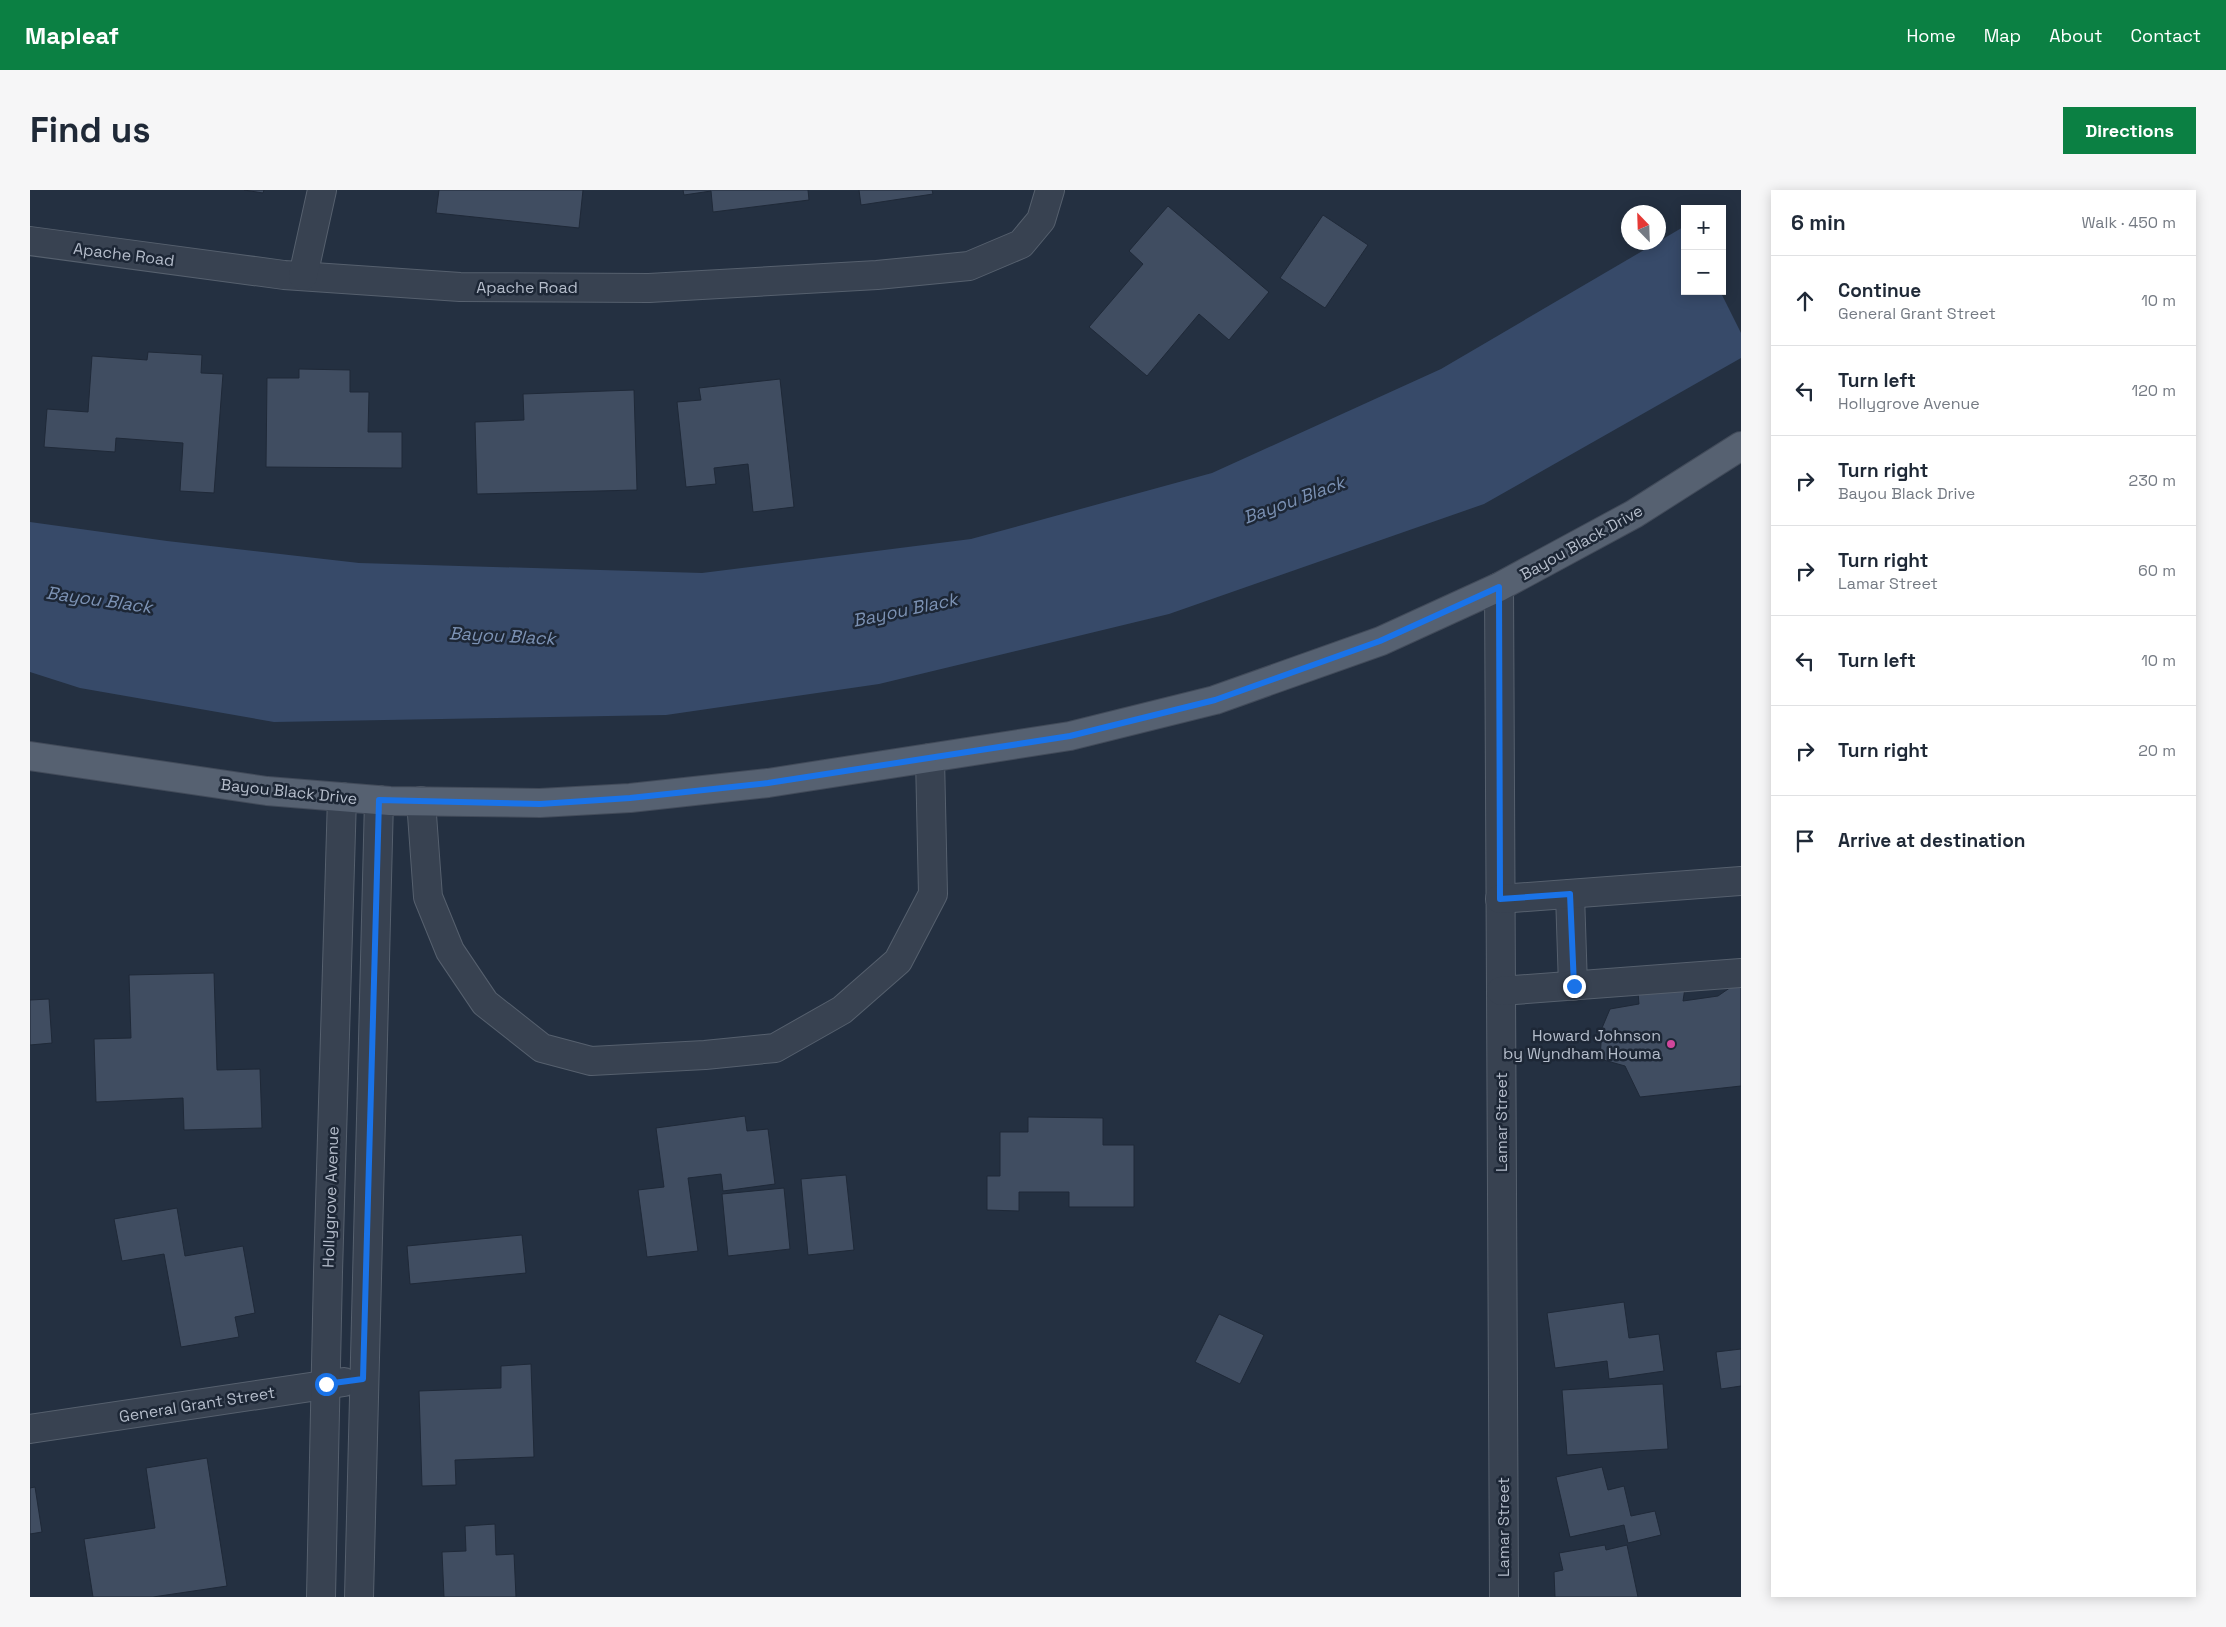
<!DOCTYPE html>
<html lang="en">
<head>
<meta charset="utf-8">
<style>
	:root { --surface:#fff; --page:#f6f6f7; --text:#1f2937; --muted:#747a83; --line:#e0e1e3; --accent:#0b8043 }
	body { margin:0; font-family:"Space Grotesk",sans-serif; background:var(--page); color:var(--text) }
	.controls { position:absolute; right:15px; top:15px; display:grid; overflow:hidden; border-radius:0px; box-shadow:0 2px 12px #0003 }
	.controls button { width:45px; height:45px; display:grid; place-items:center; padding:0; border:0; border-bottom:1px solid var(--line); background:var(--surface); color:var(--text); font:25px sans-serif }
	.compass { position:absolute; left:1591px; top:15px; width:45px; height:45px; border-radius:50%; background:var(--surface); box-shadow:0 2px 12px #0003; rotate:337deg }
	.stop { position:absolute; width:15px; height:15px; margin:-11px; border:4px solid #1a73e8; border-radius:50%; background:#fff }
	.stop.end { background:#1a73e8; border-color:#fff; box-shadow:0 1px 5px #0008 }
	.list { margin:0; padding:0; list-style:none }
	h2 { display:flex; justify-content:space-between; align-items:center; height:65px; margin:0; padding:0 20px; font-size:21px }
	h2 small { font-size:16px; font-weight:400; color:var(--muted) }
	.list li { display:grid; grid-template-columns:32px 1fr auto; gap:15px; align-items:center; box-sizing:border-box; height:90px; padding:0 20px; border-top:1px solid var(--line) }
	.list b { display:block; font-size:19px; white-space:nowrap }
	.list p { margin:0; font-size:16px; white-space:nowrap; color:var(--muted) }
	.list em { font-size:16px; font-style:normal; color:var(--muted) }
	.icon { flex:none; width:28px; height:28px; fill:none; stroke:currentColor; stroke-width:2; stroke-linecap:round; stroke-linejoin:round }
	.map { position:relative; flex:none; width:1711px; height:1407px; overflow:hidden; border-radius:0px }
	header { display:flex; align-items:center; gap:30px; box-sizing:border-box; height:70px; padding:0 25px; background:var(--accent); color:#fff }
	header strong { font-size:24px }
	nav { display:flex; gap:28px; margin-inline-start:auto; font-size:18px }
	.intro { display:flex; align-items:center; justify-content:space-between; box-sizing:border-box; height:120px; padding:0 30px }
	h1 { margin:0; font-size:35px }
	.button { padding:12px 22px; border-radius:0px; background:var(--accent); color:#fff; font-size:18px; font-weight:700 }
	main { display:flex; gap:30px; padding:0 30px }
	aside { flex:1; background:var(--surface); border-radius:0px; box-shadow:0 2px 12px #0003 }
	.map>svg:first-child { display:block }
</style>
</head>
<body>
<header>
<strong>Mapleaf</strong>
<nav><a>Home</a><a>Map</a><a>About</a><a>Contact</a></nav>
</header>
<div class="intro"><h1>Find us</h1><a class="button">Directions</a></div>
<main>
<div class="map">
<svg width="1711" height="1407" viewBox="0 0 1711 1407">
	<rect width="100%" height="100%" fill="#243041"/>
	<path fill="#374a69" d="M1655,36V101H1690L1711,143V168L1454,314L1139,424L849,494L636,525L244,532L50,498L0,482V332L137,351L329,373L672,383L941,349L1182,283L1411,179Z"/>
	<g fill="#404d61" stroke="#1f2938">
		<path d="M214,0H234L233,3Z"/>
		<path d="M409,0H553L549,38L406,23Z"/>
		<path d="M653,0H778L779,10L683,22L681,1L654,5Z"/>
		<path d="M829,0H902L903,4L831,15Z"/>
		<path d="M1138,16L1239,102L1199,150L1169,124L1117,186L1059,137L1113,74L1099,61Z"/>
		<path d="M1293,25L1338,55L1295,118L1250,88Z"/>
		<path d="M118,162L172,165L171,183L193,184L184,303L150,301L153,253L86,248L85,262L14,257L17,219L58,222L62,166L117,170Z"/>
		<path d="M269,179L320,180V202H339L338,242H372V278L236,277L237,188H269Z"/>
		<path d="M750,189L764,317L723,322L718,274L684,278L686,294L656,297L647,212L671,210L669,198Z"/>
		<path d="M604,200L607,300L447,304L445,232L494,230L493,204Z"/>
		<path d="M184,783L187,880L230,879L232,938L154,940L153,908L66,912L64,849L101,848L99,785Z"/>
		<path d="M1711,795V896L1610,907L1595,876L1570,869L1572,838L1580,819L1609,814L1608,802L1655,798L1653,811L1688,806L1701,797Z"/>
		<path d="M19,809L22,853L0,855V810Z"/>
		<path d="M715,926L717,941L738,939L745,994L693,1001L691,984L658,988L668,1061L617,1067L608,1000L634,997L626,938Z"/>
		<path d="M998,927L1073,928V955H1104V1017H1039V1002H989V1021L957,1020V986H970V942H998Z"/>
		<path d="M816,985L824,1060L778,1065L771,989Z"/>
		<path d="M754,998L760,1059L698,1066L692,1004Z"/>
		<path d="M147,1018L155,1066L213,1056L225,1123L205,1127L209,1147L151,1157L134,1064L92,1071L84,1029Z"/>
		<path d="M492,1045L496,1083L380,1094L377,1056Z"/>
		<path d="M1594,1112L1599,1148L1629,1144L1634,1181L1579,1189L1577,1171L1525,1178L1517,1123Z"/>
		<path d="M1189,1124L1234,1145L1210,1194L1165,1172Z"/>
		<path d="M1711,1159V1196L1691,1199L1686,1162Z"/>
		<path d="M501,1174L504,1267L425,1270L426,1295L392,1296L389,1201L471,1198V1176Z"/>
		<path d="M1633,1194L1638,1259L1537,1265L1532,1200Z"/>
		<path d="M177,1268L197,1396L123,1407H63L54,1349L125,1338L116,1278Z"/>
		<path d="M1572,1277L1578,1300L1594,1296L1601,1326L1625,1321L1631,1345L1598,1353L1594,1335L1540,1347L1526,1287Z"/>
		<path d="M5,1297L12,1342L0,1344V1298Z"/>
		<path d="M465,1334L466,1365L484,1364L486,1407H414L412,1362L436,1361L435,1336Z"/>
		<path d="M1575,1355L1576,1360L1597,1355L1608,1407H1525L1524,1382L1533,1380L1529,1363Z"/>
	</g>
	<g fill="none" stroke-linecap="round" stroke-linejoin="round">
		<defs>
			<g id="minor">
				<path d="M0,51L254,85L430,97L619,98L847,85L939,76L991,54L1011,30L1020,0"/>
				<path d="M273,86L292,0"/>
				<path d="M1469,397L1474,1407"/>
				<path d="M391,611L398,707L420,761L455,813L512,858L561,871L675,865L745,858L812,820L868,771L903,704L900,568"/>
				<path d="M1540,704L1543,796"/>
				<path d="M1470,709L1711,691"/>
				<path d="M1471,801L1711,783"/>
				<path d="M0,1239L314,1192"/>
				<path d="M291,1407L298,1082L312,607"/>
				<path d="M329,1407L349,610"/>
			</g>
			<path id="major" d="M0,566L237,601L360,611L510,613L600,608L738,593L1040,546L1185,510L1351,451L1469,397L1604,324L1711,256"/>
		</defs>
		<use href="#minor" stroke="#56606e" stroke-width="30"/>
		<use href="#major" stroke="#424b5a" stroke-width="30"/>
		<use href="#minor" stroke="#384251" stroke-width="28"/>
		<use href="#major" stroke="#566171" stroke-width="28"/>
	</g>
	<g fill="none" stroke-linecap="round" stroke-linejoin="round">
		<path stroke="#1a73e8" stroke-width="6" d="M296,1194L333,1189L349,610L510,614L600,608L738,593L1040,546L1185,510L1350,451L1469,397L1470,709L1540,704L1544,796"/>
	</g>
	<circle fill="#d1479c" stroke="#1d2736" stroke-width="2" cx="1641" cy="854" r="5"/>
	<g text-anchor="middle" stroke-width="5" stroke-linejoin="round" paint-order="stroke">
		<g font-size="16" fill="#b5bdcb" stroke="#1d2736">
			<text transform="translate(94 64) rotate(7)" y="6">Apache Road</text>
			<text x="497" y="103">Apache Road</text>
			<text transform="translate(1551 352) rotate(-29)" y="6">Bayou Black Drive</text>
			<text transform="translate(259 601) rotate(6)" y="6">Bayou Black Drive</text>
			<text transform="translate(1471 932) rotate(-90)" y="6">Lamar Street</text>
			<text transform="translate(300 1007) rotate(-88)" y="6">Hollygrove Avenue</text>
			<text transform="translate(167 1214) rotate(-9)" y="6">General Grant Street</text>
			<text transform="translate(1473 1337) rotate(-90)" y="6">Lamar Street</text>
		</g>
		<g font-size="16" fill="#b5bdcb" stroke="#1d2736" text-anchor="end">
			<text x="1631" y="851">Howard Johnson<tspan x="1631" dy="18">by Wyndham Houma</tspan></text>
		</g>
		<g font-size="18" font-style="italic" fill="#7c92b4" stroke="#1d2736">
			<text transform="translate(1264 310) rotate(-20)" y="6">Bayou Black</text>
			<text transform="translate(69 410) rotate(8)" y="6">Bayou Black</text>
			<text transform="translate(875 420) rotate(-12)" y="6">Bayou Black</text>
			<text transform="translate(472 446) rotate(3)" y="6">Bayou Black</text>
		</g>
	</g>
</svg>
<div class="controls">
<button>+</button>
<button>−</button>
</div>
<svg class="compass" viewBox="-18 -18 36 36"><path d="M0-13l5 13h-10z" fill="#e53935"/><path d="M0 13l5-13h-10z" fill="#747a83"/></svg>
<div class="stop" style="left:296px;top:1194px"></div>
<div class="stop end" style="left:1544px;top:796px"></div>
</div>
<aside>
<h2>6 min<small>Walk · 450 m</small></h2>
<ul class="list">
<li><svg class="icon" aria-label="ahead" viewBox="0 0 24 24"><path d="M12 20V5M6 11l6-6 6 6"/></svg><div><b>Continue</b><p>General Grant Street</p></div><em>10 m</em></li>
<li><svg class="icon" aria-label="left" viewBox="0 0 24 24"><path d="M17 20v-9H6M10 6l-5 5 5 5"/></svg><div><b>Turn left</b><p>Hollygrove Avenue</p></div><em>120 m</em></li>
<li><svg class="icon" aria-label="right" viewBox="0 0 24 24"><path d="M7 20v-9h11M14 6l5 5-5 5"/></svg><div><b>Turn right</b><p>Bayou Black Drive</p></div><em>230 m</em></li>
<li><svg class="icon" aria-label="right" viewBox="0 0 24 24"><path d="M7 20v-9h11M14 6l5 5-5 5"/></svg><div><b>Turn right</b><p>Lamar Street</p></div><em>60 m</em></li>
<li><svg class="icon" aria-label="left" viewBox="0 0 24 24"><path d="M17 20v-9H6M10 6l-5 5 5 5"/></svg><div><b>Turn left</b></div><em>10 m</em></li>
<li><svg class="icon" aria-label="right" viewBox="0 0 24 24"><path d="M7 20v-9h11M14 6l5 5-5 5"/></svg><div><b>Turn right</b></div><em>20 m</em></li>
<li><svg class="icon" aria-label="arrive" viewBox="0 0 24 24"><path d="M6 21V4h12l-3 4 3 4H6"/></svg><div><b>Arrive at destination</b></div></li>
</ul>
</aside>
</main>
</body>
</html>
